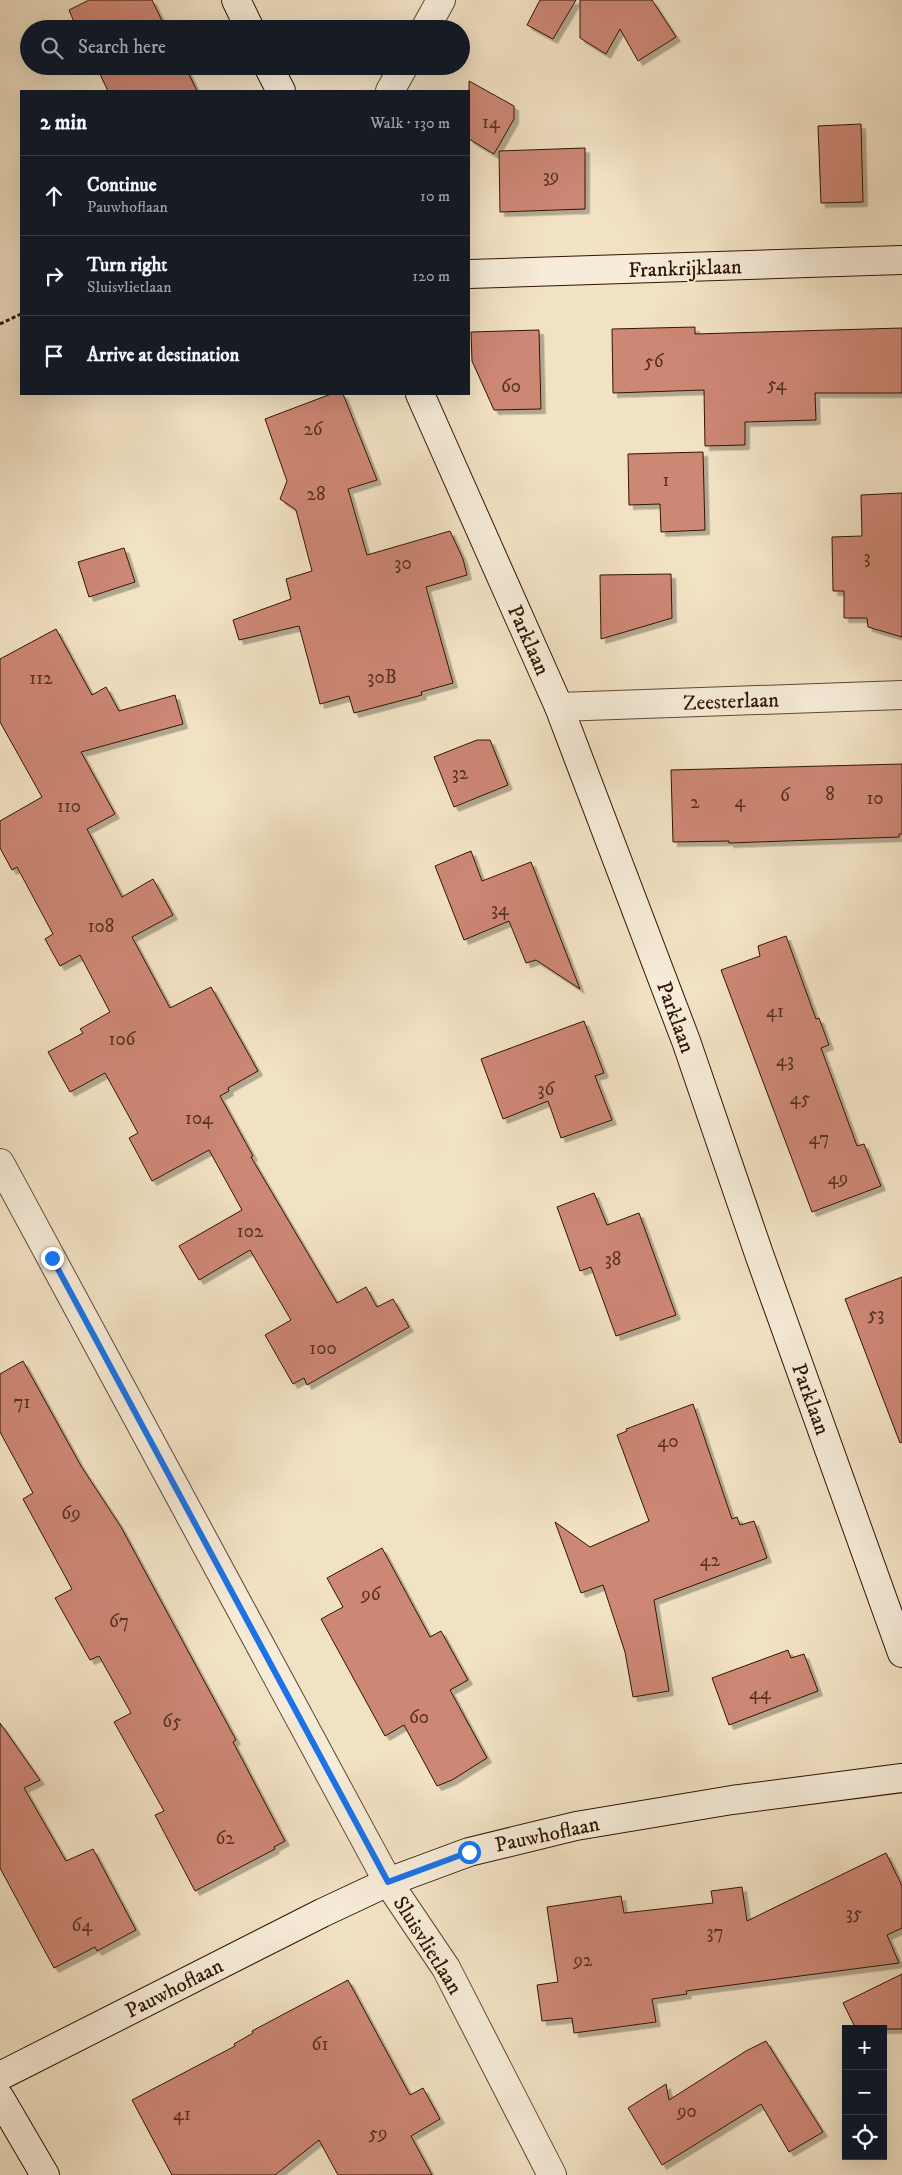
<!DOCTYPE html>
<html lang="en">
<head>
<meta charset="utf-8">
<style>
	:root { --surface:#171b24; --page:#242831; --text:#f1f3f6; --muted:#9ea1a6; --line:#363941 }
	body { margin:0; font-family:"IM FELL DW Pica",serif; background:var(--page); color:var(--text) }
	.controls { position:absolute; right:15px; bottom:15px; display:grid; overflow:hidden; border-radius:0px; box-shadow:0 5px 20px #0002 }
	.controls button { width:45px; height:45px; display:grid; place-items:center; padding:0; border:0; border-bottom:1px solid var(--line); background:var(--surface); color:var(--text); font:25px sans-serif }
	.stop { position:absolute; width:15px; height:15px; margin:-11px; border:4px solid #1a73e8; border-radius:50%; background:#fff }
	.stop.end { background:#1a73e8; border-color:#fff; box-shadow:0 1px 5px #0008 }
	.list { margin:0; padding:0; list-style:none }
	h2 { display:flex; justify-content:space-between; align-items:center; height:65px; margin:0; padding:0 20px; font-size:21px }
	h2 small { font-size:16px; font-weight:400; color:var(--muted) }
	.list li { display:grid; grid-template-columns:32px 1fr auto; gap:15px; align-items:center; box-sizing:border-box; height:80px; padding:0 20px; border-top:1px solid var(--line) }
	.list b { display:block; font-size:19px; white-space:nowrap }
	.list p { margin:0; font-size:16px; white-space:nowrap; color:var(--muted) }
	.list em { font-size:16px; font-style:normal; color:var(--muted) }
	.icon { flex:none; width:28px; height:28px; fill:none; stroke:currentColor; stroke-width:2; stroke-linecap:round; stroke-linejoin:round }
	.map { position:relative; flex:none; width:902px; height:2175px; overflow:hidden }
	.search { position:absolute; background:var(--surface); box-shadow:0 5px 20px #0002; left:20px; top:20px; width:450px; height:55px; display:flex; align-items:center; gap:12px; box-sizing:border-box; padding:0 18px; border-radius:28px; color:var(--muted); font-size:19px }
	.panel { position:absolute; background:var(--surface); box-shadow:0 5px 20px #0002; left:20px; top:90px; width:450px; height:305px; border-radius:0px }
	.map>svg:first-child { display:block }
</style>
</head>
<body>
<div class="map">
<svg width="902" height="2175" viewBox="0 0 902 2175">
	<defs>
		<filter id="shadow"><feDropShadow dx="4.5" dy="4.5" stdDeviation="0" flood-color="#0004"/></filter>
	</defs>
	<rect width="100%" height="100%" fill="#f2e2c4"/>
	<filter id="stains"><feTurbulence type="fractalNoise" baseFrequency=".004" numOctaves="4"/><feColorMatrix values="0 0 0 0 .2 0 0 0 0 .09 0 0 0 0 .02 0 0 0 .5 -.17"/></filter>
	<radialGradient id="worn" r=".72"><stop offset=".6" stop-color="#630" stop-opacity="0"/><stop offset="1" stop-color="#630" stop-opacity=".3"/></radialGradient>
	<g fill="#cd8774" stroke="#311501" filter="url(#shadow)">
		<path d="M89,0H152L166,29H77L69,10Z"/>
		<path d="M540,0H576L553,39L527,25Z"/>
		<path d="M580,0H652L676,37L638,61L620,29L606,54L580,38Z"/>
		<path d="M96,66H185L197,91H108Z"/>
		<path d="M469,81L514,106V119L494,154L469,139Z"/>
		<path d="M861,124L863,202L821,203L818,126Z"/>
		<path d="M585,148V209L500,212L499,151Z"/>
		<path d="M695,327V334L902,328V393H815L816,420L745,422V445L705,446L704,390L613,393L612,329Z"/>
		<path d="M539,330L541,409L494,410L472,361L471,332Z"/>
		<path d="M331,394H343L377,480L348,489L367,555L450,531L463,559L467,575L426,587L453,683L421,692L422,695L354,713L349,696L320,704L299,626L239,640L233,620L291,599L286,579L312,571L296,510L280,499L287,481L265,419Z"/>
		<path d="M703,452L705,530L661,532L660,504L629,505L628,454Z"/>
		<path d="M902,493V637L868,627L867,618H844V591H833L832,537L862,536L861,495Z"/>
		<path d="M124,548L135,582L89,597L78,562Z"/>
		<path d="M671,574L672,618L601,639L600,575Z"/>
		<path d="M56,629L92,695L106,687L119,711L175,695L183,724L81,752L115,814L87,829L122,897L153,879L173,915L132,937L170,1008L211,987L258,1071L228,1088L229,1091L220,1096L253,1156L251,1157L337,1303L366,1287L377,1307L393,1299L409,1327L307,1385L304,1378L293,1384L265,1335L291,1320L250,1250L199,1280L179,1246L242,1210L209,1150L152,1181L129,1138L138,1133L105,1073L70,1092L48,1052L83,1033L80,1029L110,1012L80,955L60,966L45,939L53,934L17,867L12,870L0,848V821L42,797L0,722V659Z"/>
		<path d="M477,740H490L508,785L454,807L434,757Z"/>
		<path d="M902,764V834H899V837L729,843V841L673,842L671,770Z"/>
		<path d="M471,851L482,881L531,862L580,989L536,960L526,963L509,921L464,940L435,866Z"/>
		<path d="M786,936L816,1019L819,1018L829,1045L821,1048L857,1146L864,1144L881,1186L812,1212L721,970L760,956L758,946Z"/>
		<path d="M584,1021L604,1073L595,1076L612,1120L561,1138L548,1101L503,1119L481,1059Z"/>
		<path d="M594,1193L607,1225L639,1213L676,1315L616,1336L591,1267L580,1271L557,1207Z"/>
		<path d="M902,1277V1442L900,1443L845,1299Z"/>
		<path d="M23,1361L81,1466L121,1527L236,1740L233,1742L285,1841L274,1847L275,1849L195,1891L155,1815L164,1811L114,1722L131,1713L99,1656L90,1660L55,1598L72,1589L23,1499L33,1493L0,1432V1374Z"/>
		<path d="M693,1404L732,1519L737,1517L740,1525L754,1521L767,1558L654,1600L669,1691L633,1697L625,1652L603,1585L581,1593L555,1522L590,1547L649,1521L617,1435L627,1431L626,1429Z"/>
		<path d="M382,1548L430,1637L441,1631L468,1680L450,1690L487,1758L452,1780L437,1786L404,1725L385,1736L321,1619L343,1607L327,1578Z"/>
		<path d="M788,1650L791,1658L804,1654L818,1691L729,1725L712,1678Z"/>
		<path d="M0,1723L40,1780L24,1788L66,1861L93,1849L136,1930L97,1951L95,1947L54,1968L0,1868Z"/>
		<path d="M886,1853L902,1886V1928L887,1935L899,1963L686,1991L687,1994L652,1999L656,2022L574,2033L572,2018L542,2021L537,1985L558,1982L547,1907L621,1896L624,1913L713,1903L711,1891L742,1887L747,1921Z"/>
		<path d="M902,1974V2029H856L843,2003Z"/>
		<path d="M348,1980L410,2095L423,2088L440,2119L411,2136L432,2175H338L319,2140L275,2175H172L132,2100L235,2046L234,2044L253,2033L252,2031Z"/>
		<path d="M766,2041L823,2132L789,2152L761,2104L662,2165L628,2108L666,2084L669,2100L746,2051Z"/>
	</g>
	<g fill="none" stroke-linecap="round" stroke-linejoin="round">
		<defs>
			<g id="street">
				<path d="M425,29L441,0"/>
				<path d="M390,91L404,66"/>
				<path d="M559,707L902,695"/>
				<path d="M0,1163L388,1882L446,1968L552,2175"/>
			</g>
			<g id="secondary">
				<path d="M236,0L250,29"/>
				<path d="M268,66L281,91"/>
				<path d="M469,274L902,260"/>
				<path d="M420,394L559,707L686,1041L759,1254L902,1653"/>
				<path d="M0,2076L322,1913L388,1882L469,1852L576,1826L732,1800L902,1778"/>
				<path d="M0,2098L45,2175"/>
			</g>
		</defs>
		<use href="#street" stroke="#614832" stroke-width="30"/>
		<use href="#secondary" stroke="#311501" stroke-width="30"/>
		<path stroke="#311501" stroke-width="3" stroke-dasharray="4 2.5" stroke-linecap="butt" d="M0,324L21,314"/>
		<use href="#street" stroke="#f7ecd9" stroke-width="28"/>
		<use href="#secondary" stroke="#f7ecd9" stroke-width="28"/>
	</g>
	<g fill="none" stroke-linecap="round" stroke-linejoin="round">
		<path stroke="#1a73e8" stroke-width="6" d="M52,1258L388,1882L469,1852"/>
	</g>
	<g text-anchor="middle" stroke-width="4" stroke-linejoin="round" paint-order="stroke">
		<g font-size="19" fill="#58321e">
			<text x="491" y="128">14</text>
			<text x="551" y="182">39</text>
			<text x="654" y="367">56</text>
			<text x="777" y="390">54</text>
			<text x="511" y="392">60</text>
			<text x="313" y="435">26</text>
			<text x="666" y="486">1</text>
			<text x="316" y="500">28</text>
			<text x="867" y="563">3</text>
			<text x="403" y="569">30</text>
			<text x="382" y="683">30B</text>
			<text x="41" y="684">112</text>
			<text x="460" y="779">32</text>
			<text x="830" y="800">8</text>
			<text x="785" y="801">6</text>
			<text x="875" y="804">10</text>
			<text x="740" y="807">4</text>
			<text x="695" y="808">2</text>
			<text x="69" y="812">110</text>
			<text x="500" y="915">34</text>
			<text x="101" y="932">108</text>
			<text x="775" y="1017">41</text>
			<text x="122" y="1045">106</text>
			<text x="785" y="1066">43</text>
			<text x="546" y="1095">36</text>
			<text x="800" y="1104">45</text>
			<text x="199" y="1124">104</text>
			<text x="819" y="1144">47</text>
			<text x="838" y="1184">49</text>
			<text x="250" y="1237">102</text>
			<text x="613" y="1265">38</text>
			<text x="876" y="1320">53</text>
			<text x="323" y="1354">100</text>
			<text x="22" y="1408">71</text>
			<text x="668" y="1447">40</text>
			<text x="71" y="1519">69</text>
			<text x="710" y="1566">42</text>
			<text x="371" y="1600">96</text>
			<text x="119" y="1627">67</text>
			<text x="760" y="1699">44</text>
			<text x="419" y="1723">60</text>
			<text x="172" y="1727">65</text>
			<text x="225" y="1844">62</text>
			<text x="854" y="1919">35</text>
			<text x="82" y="1931">64</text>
			<text x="715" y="1938">37</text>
			<text x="583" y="1966">92</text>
			<text x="320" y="2050">61</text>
			<text x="687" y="2117">90</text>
			<text x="182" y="2120">41</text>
			<text x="378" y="2139">59</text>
		</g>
		<g font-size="21" fill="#311501" stroke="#f7ecd9">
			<text transform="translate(685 268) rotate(-2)" y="7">Frankrijklaan</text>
			<text transform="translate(529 640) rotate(66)" y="7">Parklaan</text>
			<text transform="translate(731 701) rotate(-2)" y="7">Zeesterlaan</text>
			<text transform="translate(676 1017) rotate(70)" y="7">Parklaan</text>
			<text transform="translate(811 1399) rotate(70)" y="7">Parklaan</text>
			<text transform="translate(547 1834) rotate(-12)" y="7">Pauwhoflaan</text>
			<text transform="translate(428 1945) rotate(58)" y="7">Sluisvlietlaan</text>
			<text transform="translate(174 1988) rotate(-27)" y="7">Pauwhoflaan</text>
		</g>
	</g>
	<rect width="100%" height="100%" filter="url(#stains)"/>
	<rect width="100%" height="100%" fill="url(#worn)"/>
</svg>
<div class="controls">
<button>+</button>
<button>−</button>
<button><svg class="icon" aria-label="locate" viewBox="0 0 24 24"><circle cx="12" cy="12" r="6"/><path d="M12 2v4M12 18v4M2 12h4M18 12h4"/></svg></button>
</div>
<div class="stop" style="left:469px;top:1852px"></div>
<div class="stop end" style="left:52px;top:1258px"></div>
<div class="search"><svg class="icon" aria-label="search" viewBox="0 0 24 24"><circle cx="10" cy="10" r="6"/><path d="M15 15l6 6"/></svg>Search here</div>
<section class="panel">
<h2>2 min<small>Walk · 130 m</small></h2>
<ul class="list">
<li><svg class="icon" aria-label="ahead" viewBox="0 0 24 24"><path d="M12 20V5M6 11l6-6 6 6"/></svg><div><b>Continue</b><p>Pauwhoflaan</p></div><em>10 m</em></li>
<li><svg class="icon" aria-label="right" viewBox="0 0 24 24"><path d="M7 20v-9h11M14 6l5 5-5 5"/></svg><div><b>Turn right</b><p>Sluisvlietlaan</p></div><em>120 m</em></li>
<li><svg class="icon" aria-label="arrive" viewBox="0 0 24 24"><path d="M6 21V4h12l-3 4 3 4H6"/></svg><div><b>Arrive at destination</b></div></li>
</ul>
</section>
</div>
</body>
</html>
